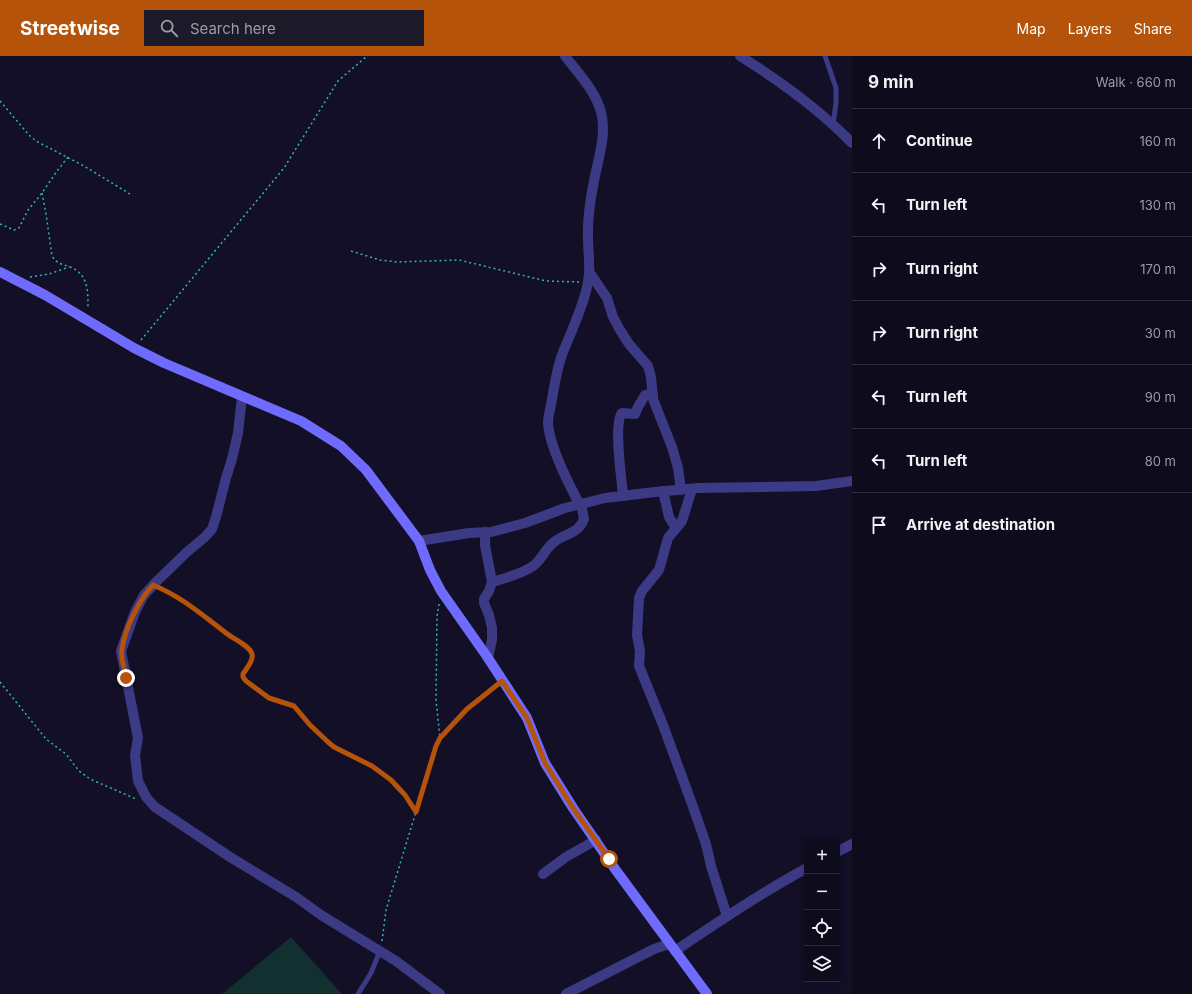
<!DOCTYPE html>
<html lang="en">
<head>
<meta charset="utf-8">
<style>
	:root { --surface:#0e0b1c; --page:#1c1929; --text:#f1f3f6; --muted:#9b9ba3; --line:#2e2b3b; --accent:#b45309 }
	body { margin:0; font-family:Inter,sans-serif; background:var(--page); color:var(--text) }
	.controls { position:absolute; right:12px; bottom:12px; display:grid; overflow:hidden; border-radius:0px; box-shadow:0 2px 6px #0003 }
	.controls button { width:36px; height:36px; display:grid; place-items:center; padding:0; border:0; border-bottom:1px solid var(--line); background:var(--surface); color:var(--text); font:20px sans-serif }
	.stop { position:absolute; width:12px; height:12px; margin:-9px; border:3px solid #b45309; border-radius:50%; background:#fff }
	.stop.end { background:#b45309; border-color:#fff; box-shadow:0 1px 4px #0008 }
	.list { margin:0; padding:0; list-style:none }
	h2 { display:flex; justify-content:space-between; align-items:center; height:52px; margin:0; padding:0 16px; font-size:17px }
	h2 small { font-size:13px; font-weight:400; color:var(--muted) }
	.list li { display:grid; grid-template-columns:26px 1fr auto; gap:12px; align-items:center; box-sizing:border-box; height:64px; padding:0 16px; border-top:1px solid var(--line) }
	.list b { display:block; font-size:15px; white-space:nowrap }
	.list em { font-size:13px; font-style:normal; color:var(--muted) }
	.icon { flex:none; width:22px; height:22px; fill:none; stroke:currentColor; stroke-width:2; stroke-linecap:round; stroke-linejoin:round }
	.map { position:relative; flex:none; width:852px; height:938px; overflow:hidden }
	header { display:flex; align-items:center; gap:24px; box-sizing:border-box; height:56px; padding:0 20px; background:var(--accent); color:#fff }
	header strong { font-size:19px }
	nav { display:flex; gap:22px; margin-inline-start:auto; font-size:14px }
	.search { width:280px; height:36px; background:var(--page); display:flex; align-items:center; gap:10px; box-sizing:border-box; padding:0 14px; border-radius:0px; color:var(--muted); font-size:15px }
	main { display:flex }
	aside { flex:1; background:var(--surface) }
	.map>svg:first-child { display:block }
</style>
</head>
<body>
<header>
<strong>Streetwise</strong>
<div class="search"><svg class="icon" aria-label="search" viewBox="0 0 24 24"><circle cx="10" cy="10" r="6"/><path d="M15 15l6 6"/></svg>Search here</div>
<nav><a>Map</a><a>Layers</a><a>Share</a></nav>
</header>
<main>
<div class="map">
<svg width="852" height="938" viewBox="0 0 852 938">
	<rect width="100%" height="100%" fill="#130f26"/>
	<path fill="#12302f" d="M291,881L342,938H222Z"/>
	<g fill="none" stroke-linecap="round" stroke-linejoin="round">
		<g stroke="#2fb8b0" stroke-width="1.5" stroke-dasharray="2 3" stroke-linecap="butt">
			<path d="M0,45L29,79L36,85L84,110L130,138"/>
			<path d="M42,137L46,158L52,200C57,208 62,208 70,211C89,218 88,237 88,253"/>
			<path d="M0,168L14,174L19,172L28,154L42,137L57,115L68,101"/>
			<path d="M351,195L380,204L397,206L459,204L546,225L579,226"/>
			<path d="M30,221L49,218L69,211"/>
			<path d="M141,284L284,112L338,25L367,0"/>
			<path d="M162,533L193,551L226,577L249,594L252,598V602L243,618V621L246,625L269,643L294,650L311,669L328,686L334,691L372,710L391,724L405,739L416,756"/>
			<path d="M439,548L437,560L436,644L440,682"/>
			<path d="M0,626L46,683L66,698L79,715L90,723L136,743"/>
			<path d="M382,885L386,854L436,690C447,668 475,644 496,631"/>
		</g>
		<g stroke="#3d3a85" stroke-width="5">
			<path d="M825,0L836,32V47L833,69"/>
			<path d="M358,938L371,917L380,895"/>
		</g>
		<g stroke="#3d3a85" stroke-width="10">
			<path d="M565,0C578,17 595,34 601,56C607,79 598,103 594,125C591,140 588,157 588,173C587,198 593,214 585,239C579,259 571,277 563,296C557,311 555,327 552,343C551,351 548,359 548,367C549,389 569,429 580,449"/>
			<path d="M740,0C780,25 819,53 852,87"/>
			<path d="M590,217L607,242L613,261L620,274L629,288L648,310L651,321L653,343L672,391L678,412L681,434"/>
			<path d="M242,341L238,377L232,403L226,422L216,461L212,473L205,481L187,496L157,525L144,539L135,556L121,595L138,682L135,699L138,725L146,741L155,751L230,801L296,841L321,859L396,905L440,938"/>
			<path d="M692,433L682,465L668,482L659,514L642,535L639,542L637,579L640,595L639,610L663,669L692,748L706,788L711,810L727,860"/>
			<path d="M663,435L669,461L676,472"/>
			<path d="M623,440C622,424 613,368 622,357L635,358L638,351L645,339L653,338"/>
			<path d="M485,476V489L492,526L489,535L484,543V547L489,559L492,572V584L488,602"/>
			<path d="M419,485L469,477L491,476L525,467L565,452L605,442L655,436L698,432L816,430L852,425"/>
			<path d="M492,526C505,522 522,518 533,510C541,505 545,493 553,487C564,477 578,479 584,463L581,448"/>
			<path d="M837,796L852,788"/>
			<path d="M543,818L566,801L596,784"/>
			<path d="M675,895C718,866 761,837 807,812"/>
			<path d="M566,938L654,893L669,888"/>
		</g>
		<path stroke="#6f6bff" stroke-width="10" d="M0,216L45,239L134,292L164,307L301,365L341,390L366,414L419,485L430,514L441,535L488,602L527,662L545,707L573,752L615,813L707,938"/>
	</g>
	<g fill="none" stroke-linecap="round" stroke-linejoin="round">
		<path stroke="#b45309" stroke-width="5" d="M126,622C125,613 120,602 122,593C125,572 139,544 153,529C182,541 201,558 226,577C232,582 250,590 252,598C254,604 246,613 243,618V621L246,625L269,642L294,650L310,669L328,686L334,691L372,710L391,724L405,739L416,756L436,690L440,682L467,653L502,625L527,662L545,707L573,752L609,803"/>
	</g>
</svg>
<div class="controls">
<button>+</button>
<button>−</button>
<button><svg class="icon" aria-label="locate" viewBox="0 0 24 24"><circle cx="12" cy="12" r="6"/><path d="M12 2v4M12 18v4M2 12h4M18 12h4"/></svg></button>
<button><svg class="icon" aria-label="layers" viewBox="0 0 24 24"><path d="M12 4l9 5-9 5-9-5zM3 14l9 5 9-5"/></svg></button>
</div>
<div class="stop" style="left:609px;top:803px"></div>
<div class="stop end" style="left:126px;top:622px"></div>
</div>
<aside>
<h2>9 min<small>Walk · 660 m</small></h2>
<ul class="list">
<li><svg class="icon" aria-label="ahead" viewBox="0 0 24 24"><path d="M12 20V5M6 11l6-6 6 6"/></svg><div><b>Continue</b></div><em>160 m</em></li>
<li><svg class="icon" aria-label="left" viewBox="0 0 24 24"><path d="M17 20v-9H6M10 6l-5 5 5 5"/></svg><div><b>Turn left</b></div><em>130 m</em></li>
<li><svg class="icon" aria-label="right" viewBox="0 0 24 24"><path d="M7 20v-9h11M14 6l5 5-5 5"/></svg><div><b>Turn right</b></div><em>170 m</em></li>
<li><svg class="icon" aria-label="right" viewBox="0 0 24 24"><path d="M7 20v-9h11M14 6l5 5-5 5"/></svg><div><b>Turn right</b></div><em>30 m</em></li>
<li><svg class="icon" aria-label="left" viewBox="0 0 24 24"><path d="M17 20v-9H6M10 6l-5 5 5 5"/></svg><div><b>Turn left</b></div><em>90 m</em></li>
<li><svg class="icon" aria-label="left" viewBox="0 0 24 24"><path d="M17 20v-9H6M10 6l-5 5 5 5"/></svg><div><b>Turn left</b></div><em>80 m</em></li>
<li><svg class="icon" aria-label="arrive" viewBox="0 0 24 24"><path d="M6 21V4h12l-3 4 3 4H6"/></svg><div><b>Arrive at destination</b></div></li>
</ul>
</aside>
</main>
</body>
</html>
